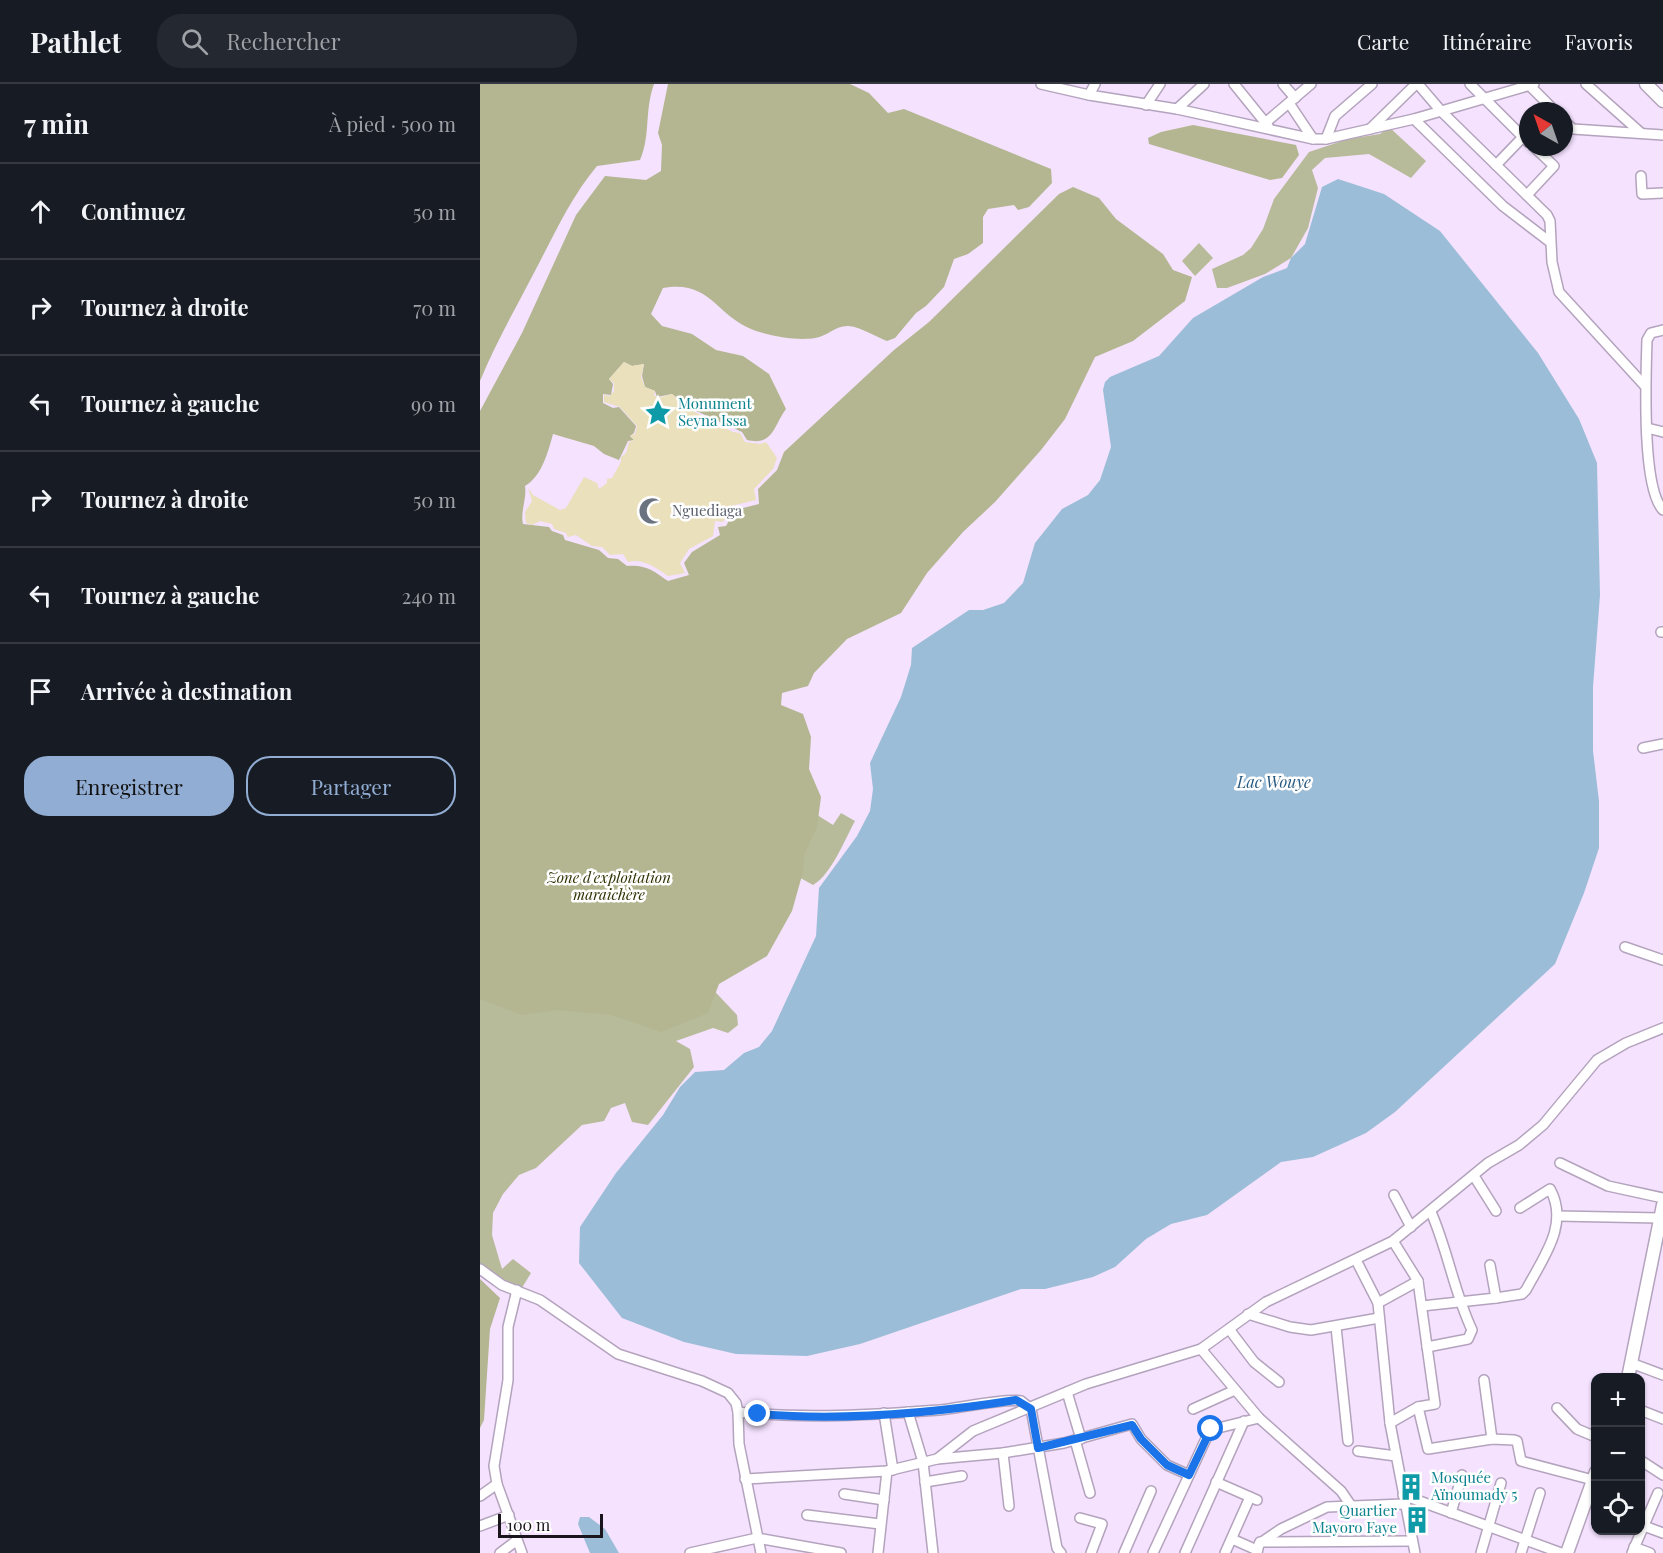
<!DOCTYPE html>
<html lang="fr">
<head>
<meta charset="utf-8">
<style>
	:root { --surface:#171b24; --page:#242831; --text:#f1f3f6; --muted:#9ea1a6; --line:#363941; --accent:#92add3 }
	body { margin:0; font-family:"Playfair Display",serif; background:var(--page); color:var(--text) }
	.controls { position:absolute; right:18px; bottom:18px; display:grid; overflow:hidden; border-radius:12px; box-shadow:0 2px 4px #0004 }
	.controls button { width:54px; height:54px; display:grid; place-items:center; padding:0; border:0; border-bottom:2px solid var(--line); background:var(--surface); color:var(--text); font:30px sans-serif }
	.compass { position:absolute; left:1039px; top:18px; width:54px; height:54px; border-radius:50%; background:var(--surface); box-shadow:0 2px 4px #0004; rotate:320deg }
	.scale { position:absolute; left:18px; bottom:15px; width:105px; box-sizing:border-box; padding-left:6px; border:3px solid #1a141d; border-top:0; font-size:16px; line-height:21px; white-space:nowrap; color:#1a141d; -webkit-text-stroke:4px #fff; paint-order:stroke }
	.stop { position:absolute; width:18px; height:18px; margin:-14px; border:4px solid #1a73e8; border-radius:50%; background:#fff }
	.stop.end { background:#1a73e8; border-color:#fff; box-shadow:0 2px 6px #0008 }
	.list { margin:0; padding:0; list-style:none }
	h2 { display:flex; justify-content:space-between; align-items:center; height:78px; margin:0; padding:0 24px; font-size:26px }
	h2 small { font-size:20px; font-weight:400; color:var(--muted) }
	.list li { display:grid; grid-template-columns:39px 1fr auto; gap:18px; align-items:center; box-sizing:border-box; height:96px; padding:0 24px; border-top:2px solid var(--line) }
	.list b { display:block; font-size:22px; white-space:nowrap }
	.list em { font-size:20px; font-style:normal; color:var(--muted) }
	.actions { display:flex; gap:12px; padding:18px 24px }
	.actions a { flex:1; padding:14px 0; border:2px solid var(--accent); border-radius:24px; text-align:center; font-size:21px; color:var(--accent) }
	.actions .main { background:var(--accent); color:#111 }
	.icon { flex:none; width:33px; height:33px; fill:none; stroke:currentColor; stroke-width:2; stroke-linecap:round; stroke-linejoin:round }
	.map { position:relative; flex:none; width:1183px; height:1469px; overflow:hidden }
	header { display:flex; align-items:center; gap:36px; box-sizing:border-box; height:84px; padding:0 30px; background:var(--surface); border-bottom:2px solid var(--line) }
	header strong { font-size:28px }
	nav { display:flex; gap:33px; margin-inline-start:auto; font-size:21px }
	.search { width:420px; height:54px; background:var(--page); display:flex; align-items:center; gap:15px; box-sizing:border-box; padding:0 21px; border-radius:24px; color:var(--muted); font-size:22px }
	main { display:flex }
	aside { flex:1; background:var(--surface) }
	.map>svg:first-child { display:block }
</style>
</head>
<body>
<header>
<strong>Pathlet</strong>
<div class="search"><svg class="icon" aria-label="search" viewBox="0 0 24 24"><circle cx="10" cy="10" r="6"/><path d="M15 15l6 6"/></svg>Rechercher</div>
<nav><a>Carte</a><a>Itinéraire</a><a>Favoris</a></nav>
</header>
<main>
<aside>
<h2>7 min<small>À pied · 500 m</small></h2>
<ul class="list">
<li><svg class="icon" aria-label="ahead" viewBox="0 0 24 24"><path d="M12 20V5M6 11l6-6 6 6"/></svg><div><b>Continuez</b></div><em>50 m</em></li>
<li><svg class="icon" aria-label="right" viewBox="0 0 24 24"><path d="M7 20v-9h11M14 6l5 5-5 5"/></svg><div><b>Tournez à droite</b></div><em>70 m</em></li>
<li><svg class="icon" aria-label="left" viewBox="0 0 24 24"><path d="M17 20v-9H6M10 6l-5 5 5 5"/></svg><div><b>Tournez à gauche</b></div><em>90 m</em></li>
<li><svg class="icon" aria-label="right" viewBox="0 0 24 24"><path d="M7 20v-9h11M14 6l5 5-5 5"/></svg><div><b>Tournez à droite</b></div><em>50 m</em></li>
<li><svg class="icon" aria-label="left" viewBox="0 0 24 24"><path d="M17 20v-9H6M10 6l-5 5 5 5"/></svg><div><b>Tournez à gauche</b></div><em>240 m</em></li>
<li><svg class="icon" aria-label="arrive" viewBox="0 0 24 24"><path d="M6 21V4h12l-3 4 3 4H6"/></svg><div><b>Arrivée à destination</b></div></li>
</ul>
<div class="actions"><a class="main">Enregistrer</a><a>Partager</a></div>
</aside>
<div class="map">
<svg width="1183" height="1469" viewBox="0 0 1183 1469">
	<rect width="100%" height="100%" fill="#f4e2fe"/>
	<g fill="#b8bb9a">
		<path d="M909,43L946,77L931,94L889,70L845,74L832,86L838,104L828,144L811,174L785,190L747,204H737L732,185L763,171L771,164L783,145L794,115L829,68L868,55L900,50Z"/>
		<path d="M719,159L733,174L715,192L702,177Z"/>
		<path d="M0,583L334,729L353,741L361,729L375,737C365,755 351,791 333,801L299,782L224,896L257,931L258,941L248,949L233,944L196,957L210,965L214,983L168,1041L152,1038L145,1019L131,1024L124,1037L102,1041L56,1084L39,1091L23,1110L13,1129L12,1151L22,1185L33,1175L51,1189L40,1207L0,1179Z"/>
	</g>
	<g fill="#b3b690">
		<path d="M0,0H174C164,28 171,50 160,76L117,82C91,113 75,149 56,185C37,222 16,258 0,297Z"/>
		<path d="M188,0H370L389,9L408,29L424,25L571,85L572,99L549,123L538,126L534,121L508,125L503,133V159L488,170L474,175L464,203L446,222L436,229L415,254L407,257C396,253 381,243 369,242C356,241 348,252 335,254C317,257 288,252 271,245C235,230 230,196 183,204L171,230L182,242L212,250L236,266L263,272L289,290L306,325C293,343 293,362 267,356L262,348L212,325L192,310L177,313L175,307L165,303L162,292L164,280L152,282L144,278L129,295L133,300L131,311L123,310V319L133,324L139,323L156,342L154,349L150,352L154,356L148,357L139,376L124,370L114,362L73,350C68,368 62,392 45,402C47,415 40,428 43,440L69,443L72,447L83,451L85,456L119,466L128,474L138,475L147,482C165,480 174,487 188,497L209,491L204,479L212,468L240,451L238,443L246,442L255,426L279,420L278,405L297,386L304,368L414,266L449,238L579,110L593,103L619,114L636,135L683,170L693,186L712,193L705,217L653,257L615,273L585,335L561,366L515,418L483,448L447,489L421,529L367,555L334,589L328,602L302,609L301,621L323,630L331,653L329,685L341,713L337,743L324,771L323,788L312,827L287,872L239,900L228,929L181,948L131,931L78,926L42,931L0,915V327L42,249L96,131L125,92L166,96L181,87L182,61L178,49Z"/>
		<path d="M713,41L816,61L819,71L802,94L790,96L669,60L668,54L681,48Z"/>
		<path d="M0,1195L20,1214L10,1245L4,1336L0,1344Z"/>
	</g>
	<path fill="#eae0bb" d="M144,278L152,282L164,280L161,293L165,303L175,307L174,311L178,314L192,310L211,326L253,348L260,349L265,358L280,360L286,358L297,374L293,385L274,405L276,416L251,422L243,438L235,437L233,452L209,465L200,479L205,489L188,492C176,484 163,474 148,478L143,470L130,471L122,463L112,462L96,451L88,453L86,449L74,445L72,440L60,437L52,441L46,439L45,428L52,417L48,404L53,411L80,426L86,424L104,393L117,399L119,405L127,399V395L132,394L141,378V373L146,369L149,358L154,356L150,352L155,350L157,342L140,323L124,318V311L130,312L134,307V299L129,295Z"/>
	<g fill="#9cbdd8">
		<path d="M858,95L904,110L960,147L1058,269L1099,335L1117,379L1120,511L1113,603V667L1119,717V764L1104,809L1075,880L915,1028L886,1049L833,1073L801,1078L727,1131L691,1140L666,1155L635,1183L613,1193L565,1205H541L380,1260L327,1272L256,1270L204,1258L142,1234L99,1179L100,1143L136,1089L183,1031L200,1003L215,988L244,986L264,969L279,963L292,947L336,852L339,804L377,752L390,727L393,705L390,679L421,613L431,581L432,564L489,526H503L524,519L543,499L555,459L582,425L608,411L620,396L631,363L623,306L625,298L630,293L679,272L713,234L783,193L807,184L811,174L825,160L842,103Z"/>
		<path d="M100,1433H109L125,1445L139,1469H110L98,1440Z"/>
	</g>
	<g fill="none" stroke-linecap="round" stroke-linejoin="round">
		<defs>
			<g id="minor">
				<path d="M561,0L609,11L697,25L833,55H846L934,35L1054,0"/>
				<path d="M754,0L788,42"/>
				<path d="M803,0L815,14"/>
				<path d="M938,0L961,27L1067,131L1070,137L1072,178L1079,208L1165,302"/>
				<path d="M990,0L1048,58"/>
				<path d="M1048,0L1075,27"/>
				<path d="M1106,0L1161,49"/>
				<path d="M609,11L615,0"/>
				<path d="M809,19L833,55"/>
				<path d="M666,21L680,0"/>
				<path d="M697,25L724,0"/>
				<path d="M934,35L1023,122L1070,158"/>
				<path d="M1084,37L1093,45L1183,51"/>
				<path d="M785,39L831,0"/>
				<path d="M890,45L936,0"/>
				<path d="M846,55L855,32L892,0"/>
				<path d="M1016,81L1043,53"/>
				<path d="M1161,92L1162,110L1183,109"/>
				<path d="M1047,111L1074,82L1054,63"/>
				<path d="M1183,246L1171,249L1167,256C1166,290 1161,403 1183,426"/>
				<path d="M1167,344L1183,348"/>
				<path d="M1181,548H1183"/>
				<path d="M1163,664L1183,660"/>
				<path d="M1145,863L1183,876"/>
				<path d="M1080,1079L1128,1102L1183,1114"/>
				<path d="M994,1092L1016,1127"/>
				<path d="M914,1111L931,1143"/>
				<path d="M1077,1132L1180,1134"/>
				<path d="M876,1176L898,1219L910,1339L935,1469"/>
				<path d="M1010,1181L1016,1214L1042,1210L1046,1206C1062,1175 1090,1141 1070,1105L1040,1124"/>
				<path d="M0,1185L22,1201L60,1216L138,1270L222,1297L248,1309L256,1319L258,1328L259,1360L281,1469"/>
				<path d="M37,1206L28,1243V1296L14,1382L17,1400L42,1469"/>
				<path d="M898,1219L938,1197"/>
				<path d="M942,1222L1016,1214"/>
				<path d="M768,1230L810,1243L831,1246L899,1234"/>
				<path d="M856,1243L868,1357"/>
				<path d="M749,1245L774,1278L799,1298"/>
				<path d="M947,1263L988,1255L992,1246C974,1208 968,1167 951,1128"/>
				<path d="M721,1265L779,1334L861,1407L872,1423"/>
				<path d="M1151,1279L1183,1291"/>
				<path d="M1004,1296L1012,1355"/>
				<path d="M587,1308L601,1355"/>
				<path d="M938,1323L948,1365L1012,1355L1034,1356L1037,1357L1041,1377L1113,1396"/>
				<path d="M1077,1324L1097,1345L1116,1353"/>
				<path d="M713,1325L755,1306"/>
				<path d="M1160,1326L1183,1335"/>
				<path d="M258,1328C325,1335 393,1331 459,1326C479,1324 526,1314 541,1317L551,1325L577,1464L581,1469"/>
				<path d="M428,1328L443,1378L453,1469"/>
				<path d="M404,1329L413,1386"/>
				<path d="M910,1339L938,1323L955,1320L938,1197L913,1157"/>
				<path d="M595,1356L610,1409"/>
				<path d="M878,1367L916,1372"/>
				<path d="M523,1369L529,1422"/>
				<path d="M457,1375L523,1369L584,1359L652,1340L661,1355L687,1381L709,1391"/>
				<path d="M1160,1376L1183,1391"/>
				<path d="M265,1395L407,1387L457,1375L493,1347L606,1300L721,1265L786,1218L913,1157L1008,1079L1039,1061L1063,1041L1117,976L1146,959L1183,944"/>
				<path d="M445,1398L482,1392"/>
				<path d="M736,1398L777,1416"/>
				<path d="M364,1410L404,1416"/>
				<path d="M923,1411L1081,1469"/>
				<path d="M0,1412L17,1400"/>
				<path d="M971,1429L982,1391"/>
				<path d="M327,1431L400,1440"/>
				<path d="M600,1434L622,1440L611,1469"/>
				<path d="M0,1442L29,1431"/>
				<path d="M1164,1442L1183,1449"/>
				<path d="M752,1455L777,1466"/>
				<path d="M780,1458L932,1457"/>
				<path d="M1154,1463L1170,1469"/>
				<path d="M20,1469L36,1457"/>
				<path d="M210,1469L277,1454L361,1469"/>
				<path d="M398,1469L407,1387"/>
				<path d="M644,1469L671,1407"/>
				<path d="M673,1469L730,1346L779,1334"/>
				<path d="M705,1469L764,1337"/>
				<path d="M745,1469L770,1413"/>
				<path d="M777,1469L779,1460L801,1445L847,1423L924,1420"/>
				<path d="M1001,1469L1021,1399"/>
				<path d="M1041,1469L1060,1409"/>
				<path d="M1152,1469L1178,1409"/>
			</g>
			<g id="major">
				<path d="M1166,0L1183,17"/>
				<path d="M1148,1294L1183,1121"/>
				<path d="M1087,1469L1116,1388"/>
			</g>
		</defs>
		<use href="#minor" stroke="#b4a3bd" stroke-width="12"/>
		<use href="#major" stroke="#b4a3bd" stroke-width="15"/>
		<use href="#minor" stroke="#fff" stroke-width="9"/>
		<use href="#major" stroke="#fff" stroke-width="12"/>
	</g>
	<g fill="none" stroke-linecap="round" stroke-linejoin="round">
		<path stroke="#1a73e8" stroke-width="8" d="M278,1330C361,1337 454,1329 536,1316L551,1325L558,1364L652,1341L661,1355L687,1381L709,1391L731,1345"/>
	</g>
	<defs>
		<symbol id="sight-bare" viewBox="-9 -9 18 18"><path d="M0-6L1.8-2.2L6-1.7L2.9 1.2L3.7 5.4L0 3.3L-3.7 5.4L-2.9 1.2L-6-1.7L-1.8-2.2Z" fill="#0f9aa8" stroke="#fff" stroke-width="2.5" paint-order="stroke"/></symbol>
		<symbol id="mosque-bare" viewBox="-9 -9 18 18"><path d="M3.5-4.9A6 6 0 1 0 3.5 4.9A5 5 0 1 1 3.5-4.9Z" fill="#6b7280" stroke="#fff" stroke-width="2.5" paint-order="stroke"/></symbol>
		<symbol id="building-bare" viewBox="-9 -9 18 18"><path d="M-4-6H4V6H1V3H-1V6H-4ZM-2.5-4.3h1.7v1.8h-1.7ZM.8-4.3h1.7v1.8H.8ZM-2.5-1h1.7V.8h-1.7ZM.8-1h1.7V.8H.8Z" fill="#0f9aa8" stroke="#fff" stroke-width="2.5" paint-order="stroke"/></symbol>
	</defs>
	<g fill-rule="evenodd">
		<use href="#sight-bare" x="159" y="310" width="38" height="38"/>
		<use href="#mosque-bare" x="153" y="408" width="38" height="38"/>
		<use href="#building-bare" x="912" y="1384" width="38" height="38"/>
		<use href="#building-bare" x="918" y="1417" width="38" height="38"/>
	</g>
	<g text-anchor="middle" stroke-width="5" stroke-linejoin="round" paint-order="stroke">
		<g font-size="15" fill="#0d838f" stroke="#fff" text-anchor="start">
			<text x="198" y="325">Monument<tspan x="198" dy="17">Seyna Issa</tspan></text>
			<text x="951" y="1399">Mosquée<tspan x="951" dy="17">Aïnoumady 5</tspan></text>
			<text x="917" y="1432" text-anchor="end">Quartier<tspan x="917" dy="17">Mayoro Faye</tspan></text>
		</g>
		<g font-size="15" fill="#5b616d" stroke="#fff" text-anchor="start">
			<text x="192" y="432">Nguediaga</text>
		</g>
		<g font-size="15" font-style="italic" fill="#2e3000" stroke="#fff">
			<text x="129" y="799">Zone d'exploitation<tspan x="129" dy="17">maraichère</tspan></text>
		</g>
		<g font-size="16" font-style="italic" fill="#27597f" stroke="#fff">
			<text x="794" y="704">Lac Wouye</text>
		</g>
	</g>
</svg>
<div class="controls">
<button>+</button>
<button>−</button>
<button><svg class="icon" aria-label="locate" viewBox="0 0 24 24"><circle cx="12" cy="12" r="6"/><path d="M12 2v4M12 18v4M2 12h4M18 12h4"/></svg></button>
</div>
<svg class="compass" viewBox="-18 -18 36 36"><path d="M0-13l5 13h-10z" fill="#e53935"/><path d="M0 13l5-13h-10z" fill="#9ea1a6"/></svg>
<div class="scale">100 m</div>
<div class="stop" style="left:731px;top:1345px"></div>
<div class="stop end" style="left:278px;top:1330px"></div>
</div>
</main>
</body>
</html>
